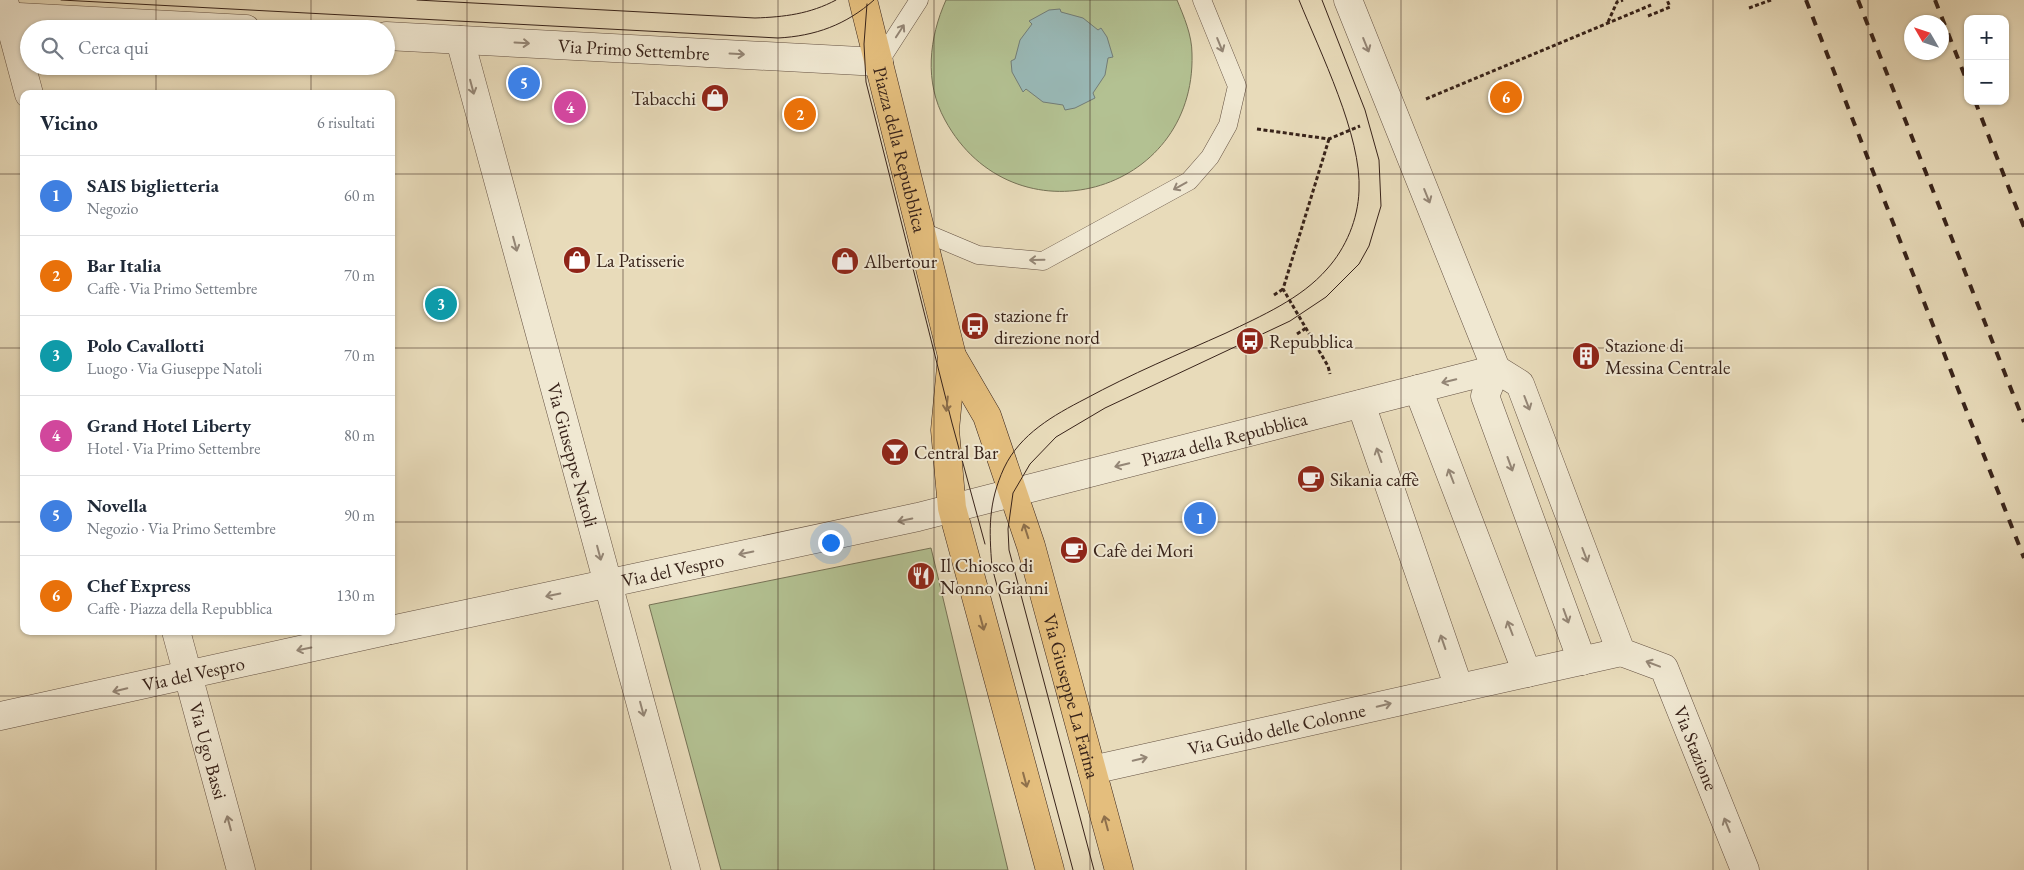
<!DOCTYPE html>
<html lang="it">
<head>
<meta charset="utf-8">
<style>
	:root { --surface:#fff; --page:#f6f6f7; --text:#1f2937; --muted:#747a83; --line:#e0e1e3; --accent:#8f2418 }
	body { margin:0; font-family:"EB Garamond",serif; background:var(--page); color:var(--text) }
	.controls { position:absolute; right:15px; top:15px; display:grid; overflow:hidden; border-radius:10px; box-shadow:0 1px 4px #0004 }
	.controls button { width:45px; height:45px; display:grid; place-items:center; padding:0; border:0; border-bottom:1px solid var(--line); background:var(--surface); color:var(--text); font:25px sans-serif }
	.compass { position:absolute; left:1904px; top:15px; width:45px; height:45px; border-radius:50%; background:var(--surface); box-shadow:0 1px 4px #0004; rotate:309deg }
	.you { position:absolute; left:830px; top:542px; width:18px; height:18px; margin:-12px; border:4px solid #fff; border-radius:50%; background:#1a73e8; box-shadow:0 0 0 8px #1a73e833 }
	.badge { display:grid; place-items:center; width:32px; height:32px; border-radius:50%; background:var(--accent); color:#fff; font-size:16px; font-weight:700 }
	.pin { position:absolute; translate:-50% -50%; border:2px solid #fff; box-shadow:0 1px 5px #0006 }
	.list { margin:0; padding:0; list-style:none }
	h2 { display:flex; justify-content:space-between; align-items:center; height:65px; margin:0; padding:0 20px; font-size:21px }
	h2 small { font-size:16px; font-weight:400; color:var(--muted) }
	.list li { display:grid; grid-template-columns:32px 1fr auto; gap:15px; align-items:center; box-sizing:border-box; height:80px; padding:0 20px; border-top:1px solid var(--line) }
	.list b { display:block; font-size:19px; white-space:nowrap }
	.list p { margin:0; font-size:16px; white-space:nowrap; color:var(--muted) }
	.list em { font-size:16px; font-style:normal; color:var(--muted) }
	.icon { flex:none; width:28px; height:28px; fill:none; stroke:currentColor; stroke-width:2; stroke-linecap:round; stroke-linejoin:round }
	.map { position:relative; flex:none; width:2024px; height:870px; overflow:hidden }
	.search { position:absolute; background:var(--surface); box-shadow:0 1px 4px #0004; left:20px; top:20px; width:375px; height:55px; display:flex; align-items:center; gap:12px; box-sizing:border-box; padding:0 18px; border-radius:28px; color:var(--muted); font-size:19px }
	.panel { position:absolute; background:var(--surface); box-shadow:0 1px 4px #0004; left:20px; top:90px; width:375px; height:545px; border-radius:10px }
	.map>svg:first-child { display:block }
</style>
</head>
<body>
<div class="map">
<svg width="2024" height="870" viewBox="0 0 2024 870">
	<rect width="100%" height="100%" fill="#e8dbba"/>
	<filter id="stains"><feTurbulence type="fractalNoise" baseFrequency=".004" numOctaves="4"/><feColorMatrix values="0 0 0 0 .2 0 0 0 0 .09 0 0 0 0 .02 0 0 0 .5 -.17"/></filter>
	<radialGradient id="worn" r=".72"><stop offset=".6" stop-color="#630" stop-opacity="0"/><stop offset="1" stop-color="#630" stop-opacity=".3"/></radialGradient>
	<g fill="#b3c192" stroke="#767256">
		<path d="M946,0H1177C1184,17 1192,35 1192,54C1196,195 1013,245 945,120C924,82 929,38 946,0Z"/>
		<path d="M931,548L1008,870H721L649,605Z"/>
	</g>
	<path fill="#99b9b7" stroke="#727d78" d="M1060,9L1061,12L1083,18L1098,30L1101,28L1107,37L1113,57L1108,58L1105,75L1093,93L1095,98L1075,108L1065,110L1063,105L1043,102L1026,89L1023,92L1012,72L1011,61L1015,59L1020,40L1032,24L1029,21L1049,10Z"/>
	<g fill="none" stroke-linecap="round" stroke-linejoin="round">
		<defs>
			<g id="service">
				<path d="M879,62L919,0"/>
				<path d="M921,231L978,255L1043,261L1189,181L1210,157L1228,125L1237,86L1202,0"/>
			</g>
			<g id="minor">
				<path d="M1348,0L1496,369L1485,396L1582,661"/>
				<path d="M4,1L29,94"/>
				<path d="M0,16L246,29"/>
				<path id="s1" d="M386,36L879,62"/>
				<path id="s2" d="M460,40L686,870"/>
				<path d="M1496,369L1520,384L1621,652"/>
				<path d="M1418,389L1527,673"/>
				<path d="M1361,404L1459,688"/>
				<path id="s3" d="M391,630L918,517L1496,369"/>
				<path id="s4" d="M176,631L241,870"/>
				<path id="s5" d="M1621,652L1664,668L1745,870"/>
				<path id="s6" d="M0,716L386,631"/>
				<path id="s7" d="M1092,770L1621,652"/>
			</g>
			<g id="primary">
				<path id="s8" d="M863,0L952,356L987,416L1031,546L1119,870"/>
				<path d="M952,356L945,430L952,508L1050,870"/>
			</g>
		</defs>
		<use href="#service" stroke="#645142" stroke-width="19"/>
		<use href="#minor" stroke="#645142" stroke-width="29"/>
		<use href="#primary" stroke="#38231a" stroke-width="29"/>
		<g stroke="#38231a" stroke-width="3" stroke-dasharray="4 2.5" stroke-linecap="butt">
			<path d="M1749,8L1771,0"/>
			<path d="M1648,16L1670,7L1667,0"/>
			<path d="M1608,22L1617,2L1623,0"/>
			<path d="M1426,99L1651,5"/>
			<path d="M1257,129L1329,139L1360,126"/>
			<path d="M1329,139L1283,289L1328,366L1330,374"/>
			<path d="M1274,295L1283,289"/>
			<path d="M1297,334L1306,328"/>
		</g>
		<use href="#service" stroke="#f0e8d2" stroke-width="18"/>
		<use href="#minor" stroke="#f0e8d2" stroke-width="28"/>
		<use href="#primary" stroke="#e4be7d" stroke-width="28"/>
		<g stroke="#38231a" stroke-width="1">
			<path d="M61,0L778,38C815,36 846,25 874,0"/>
			<path d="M417,0L755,18C784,17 810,14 836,0"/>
			<path d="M867,4L864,44L866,82L952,423L985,544"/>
			<path d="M1073,870L992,567C989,530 988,503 1004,468C1020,434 1054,415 1085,399C1131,374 1179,354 1226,333C1261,316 1301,299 1327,269C1346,248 1358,219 1359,191C1362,136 1320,52 1299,0"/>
			<path d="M1094,870L1009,550L1008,529L1013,493L1030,464L1056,437L1105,408L1290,321L1326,297L1359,264L1369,246L1381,206L1379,160L1365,110L1322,0"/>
		</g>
		<g stroke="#38231a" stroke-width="4" stroke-dasharray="9 9" stroke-linecap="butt">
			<path d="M1806,0L2024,558"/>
			<path d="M1858,0L2024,422"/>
			<path d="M1935,0L1968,84"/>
			<path d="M1975,101L2024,227"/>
		</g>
	</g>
	<defs><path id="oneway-shaft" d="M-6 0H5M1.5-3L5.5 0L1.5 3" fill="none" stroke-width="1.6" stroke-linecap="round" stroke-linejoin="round" transform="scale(1.25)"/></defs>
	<g stroke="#948676">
		<use href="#oneway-shaft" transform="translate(900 31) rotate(-57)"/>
		<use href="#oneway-shaft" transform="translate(522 43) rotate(3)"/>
		<use href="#oneway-shaft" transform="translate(1220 45) rotate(68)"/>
		<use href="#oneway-shaft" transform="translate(1366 45) rotate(68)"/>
		<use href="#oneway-shaft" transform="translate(737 54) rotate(3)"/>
		<use href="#oneway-shaft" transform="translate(472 87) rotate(75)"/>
		<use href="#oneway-shaft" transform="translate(1180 186) rotate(151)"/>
		<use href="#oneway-shaft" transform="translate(1427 196) rotate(68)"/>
		<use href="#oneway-shaft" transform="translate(515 244) rotate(75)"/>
		<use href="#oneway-shaft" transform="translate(1037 260) rotate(179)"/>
		<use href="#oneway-shaft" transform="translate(1449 381) rotate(166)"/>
		<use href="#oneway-shaft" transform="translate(1527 403) rotate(69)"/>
		<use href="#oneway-shaft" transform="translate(1379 455) rotate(-109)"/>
		<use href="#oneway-shaft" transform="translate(1510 464) rotate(70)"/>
		<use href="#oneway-shaft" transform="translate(1122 465) rotate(166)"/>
		<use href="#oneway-shaft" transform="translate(1451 476) rotate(-111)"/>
		<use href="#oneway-shaft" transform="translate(905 520) rotate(168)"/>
		<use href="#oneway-shaft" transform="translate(599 553) rotate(75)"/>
		<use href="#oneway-shaft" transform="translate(746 553) rotate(168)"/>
		<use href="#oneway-shaft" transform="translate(1585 555) rotate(69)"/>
		<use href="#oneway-shaft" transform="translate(553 595) rotate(168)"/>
		<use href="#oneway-shaft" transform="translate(1566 616) rotate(70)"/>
		<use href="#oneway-shaft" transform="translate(1510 628) rotate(-111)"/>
		<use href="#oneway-shaft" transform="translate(1443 642) rotate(-109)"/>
		<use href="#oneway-shaft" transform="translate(304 649) rotate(168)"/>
		<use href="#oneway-shaft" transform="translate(1653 664) rotate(-159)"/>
		<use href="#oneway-shaft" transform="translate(120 690) rotate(167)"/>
		<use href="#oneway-shaft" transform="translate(1384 705) rotate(-13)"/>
		<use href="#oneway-shaft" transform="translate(642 709) rotate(75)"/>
		<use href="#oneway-shaft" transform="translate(1140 759) rotate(-13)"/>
		<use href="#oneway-shaft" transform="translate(229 823) rotate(-105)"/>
		<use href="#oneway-shaft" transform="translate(1727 825) rotate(-112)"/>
	</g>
	<g stroke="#8e704c">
		<use href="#oneway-shaft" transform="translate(947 404) rotate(96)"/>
		<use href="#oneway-shaft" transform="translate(1026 531) rotate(-108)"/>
		<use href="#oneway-shaft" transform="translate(982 623) rotate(75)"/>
		<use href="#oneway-shaft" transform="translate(1025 780) rotate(75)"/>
		<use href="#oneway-shaft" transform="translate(1106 823) rotate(-105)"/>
	</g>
	<path fill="none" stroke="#38231a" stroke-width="1" stroke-opacity="0.55" d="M156,0V29M311,0V29M467,0V870M623,0V870M778,0V870M934,0V870M1090,0V870M1246,0V870M1401,0V870M1557,0V870M1713,0V870M1868,0V870M156,66V94M311,66V94M0,174H24M391,174H2024M0,348H24M391,348H2024M0,522H24M391,522H2024M156,631V870M311,631V870M0,696H2024"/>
	<defs>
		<symbol id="shop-disc" viewBox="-11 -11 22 22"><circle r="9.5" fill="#8f2418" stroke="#f0e8d2"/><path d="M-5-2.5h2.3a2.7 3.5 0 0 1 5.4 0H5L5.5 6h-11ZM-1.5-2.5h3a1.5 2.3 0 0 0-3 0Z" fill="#fff"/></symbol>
		<symbol id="bus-disc" viewBox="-11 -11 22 22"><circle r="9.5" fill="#8f2418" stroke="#f0e8d2"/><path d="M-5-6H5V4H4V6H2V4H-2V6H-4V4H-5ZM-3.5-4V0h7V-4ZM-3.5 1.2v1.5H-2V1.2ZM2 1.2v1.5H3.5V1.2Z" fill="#fff"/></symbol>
		<symbol id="building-disc" viewBox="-11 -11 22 22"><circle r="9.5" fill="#8f2418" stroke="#f0e8d2"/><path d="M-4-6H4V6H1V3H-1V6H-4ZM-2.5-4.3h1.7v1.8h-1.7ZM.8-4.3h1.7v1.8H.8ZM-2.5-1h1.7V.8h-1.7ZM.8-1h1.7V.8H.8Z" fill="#fff"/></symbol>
		<symbol id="bar-disc" viewBox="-11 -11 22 22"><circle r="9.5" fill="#8f2418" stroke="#f0e8d2"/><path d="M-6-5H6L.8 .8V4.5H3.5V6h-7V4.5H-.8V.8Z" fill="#fff"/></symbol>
		<symbol id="cafe-disc" viewBox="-11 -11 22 22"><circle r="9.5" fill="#8f2418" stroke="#f0e8d2"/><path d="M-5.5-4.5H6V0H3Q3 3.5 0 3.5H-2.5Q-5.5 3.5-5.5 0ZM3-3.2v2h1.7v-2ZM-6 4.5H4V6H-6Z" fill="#fff"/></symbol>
		<symbol id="restaurant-disc" viewBox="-11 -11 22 22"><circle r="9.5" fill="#8f2418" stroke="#f0e8d2"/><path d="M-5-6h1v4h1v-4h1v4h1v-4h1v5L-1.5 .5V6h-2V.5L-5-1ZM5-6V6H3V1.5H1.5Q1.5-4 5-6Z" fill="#fff"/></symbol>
	</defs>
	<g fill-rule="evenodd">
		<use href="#shop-disc" x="699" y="82" width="32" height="32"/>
		<use href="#shop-disc" x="561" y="244" width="32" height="32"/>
		<use href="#shop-disc" x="829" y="245" width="32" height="32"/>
		<use href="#bus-disc" x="959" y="310" width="32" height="32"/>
		<use href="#bus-disc" x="1234" y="325" width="32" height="32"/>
		<use href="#building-disc" x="1570" y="340" width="32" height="32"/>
		<use href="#bar-disc" x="879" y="436" width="32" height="32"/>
		<use href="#cafe-disc" x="1295" y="463" width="32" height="32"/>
		<use href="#cafe-disc" x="1058" y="534" width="32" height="32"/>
		<use href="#restaurant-disc" x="905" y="560" width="32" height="32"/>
	</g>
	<g text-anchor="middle" stroke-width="4" stroke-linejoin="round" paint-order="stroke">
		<g font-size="19" fill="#38231a" stroke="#f0e8d2">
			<text dy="7" stroke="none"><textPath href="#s1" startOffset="248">Via Primo Settembre</textPath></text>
			<text dy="7" stroke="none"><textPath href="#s8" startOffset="154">Piazza della Repubblica</textPath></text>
			<text dy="7" stroke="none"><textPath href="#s3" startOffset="855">Piazza della Repubblica</textPath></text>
			<text dy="7" stroke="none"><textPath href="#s2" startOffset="430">Via Giuseppe Natoli</textPath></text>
			<text dy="7" stroke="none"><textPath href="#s3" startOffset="288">Via del Vespro</textPath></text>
			<text dy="7" stroke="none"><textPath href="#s6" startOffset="198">Via del Vespro</textPath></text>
			<text dy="7" stroke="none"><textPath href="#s8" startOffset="729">Via Giuseppe La Farina</textPath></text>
			<text dy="7" stroke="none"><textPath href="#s7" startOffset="189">Via Guido delle Colonne</textPath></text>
			<text dy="7" stroke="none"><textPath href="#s5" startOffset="132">Via Stazione</textPath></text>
			<text dy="7" stroke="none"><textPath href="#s4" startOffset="124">Via Ugo Bassi</textPath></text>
		</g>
		<g font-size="19" fill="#38231a" stroke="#f0e8d2" text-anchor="start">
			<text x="696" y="105" text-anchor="end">Tabacchi</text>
			<text x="596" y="267">La Patisserie</text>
			<text x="864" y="268">Albertour</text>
			<text x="994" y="322">stazione fr<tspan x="994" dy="22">direzione nord</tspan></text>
			<text x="1269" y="348">Repubblica</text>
			<text x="1605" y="352">Stazione di<tspan x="1605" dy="22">Messina Centrale</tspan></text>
			<text x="914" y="459">Central Bar</text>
			<text x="1330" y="486">Sikania caffè</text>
			<text x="1093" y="557">Cafè dei Mori</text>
			<text x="940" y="572">Il Chiosco di<tspan x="940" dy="22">Nonno Gianni</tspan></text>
		</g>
	</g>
	<rect width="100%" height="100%" filter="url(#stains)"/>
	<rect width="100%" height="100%" fill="url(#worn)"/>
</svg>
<div class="controls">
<button>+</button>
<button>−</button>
</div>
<svg class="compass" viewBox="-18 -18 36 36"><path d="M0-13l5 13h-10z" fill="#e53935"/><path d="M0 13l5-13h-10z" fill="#747a83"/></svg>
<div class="you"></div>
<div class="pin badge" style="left:1200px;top:518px;background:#3f7fe0">1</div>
<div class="pin badge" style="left:800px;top:114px;background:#e8710a">2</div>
<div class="pin badge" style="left:441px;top:304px;background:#0f9aa8">3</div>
<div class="pin badge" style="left:570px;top:107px;background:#d1479c">4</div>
<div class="pin badge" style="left:524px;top:83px;background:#3f7fe0">5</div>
<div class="pin badge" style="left:1506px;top:97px;background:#e8710a">6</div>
<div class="search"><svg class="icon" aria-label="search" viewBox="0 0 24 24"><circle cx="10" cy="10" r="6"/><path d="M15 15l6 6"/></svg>Cerca qui</div>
<section class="panel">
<h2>Vicino<small>6 risultati</small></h2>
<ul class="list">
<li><span class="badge" style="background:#3f7fe0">1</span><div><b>SAIS biglietteria</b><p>Negozio</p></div><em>60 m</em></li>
<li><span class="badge" style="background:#e8710a">2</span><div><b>Bar Italia</b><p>Caffè · Via Primo Settembre</p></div><em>70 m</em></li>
<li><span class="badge" style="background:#0f9aa8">3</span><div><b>Polo Cavallotti</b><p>Luogo · Via Giuseppe Natoli</p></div><em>70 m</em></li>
<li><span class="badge" style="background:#d1479c">4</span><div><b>Grand Hotel Liberty</b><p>Hotel · Via Primo Settembre</p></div><em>80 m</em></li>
<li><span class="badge" style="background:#3f7fe0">5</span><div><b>Novella</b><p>Negozio · Via Primo Settembre</p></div><em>90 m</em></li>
<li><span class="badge" style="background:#e8710a">6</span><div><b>Chef Express</b><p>Caffè · Piazza della Repubblica</p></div><em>130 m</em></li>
</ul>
</section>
</div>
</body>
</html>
